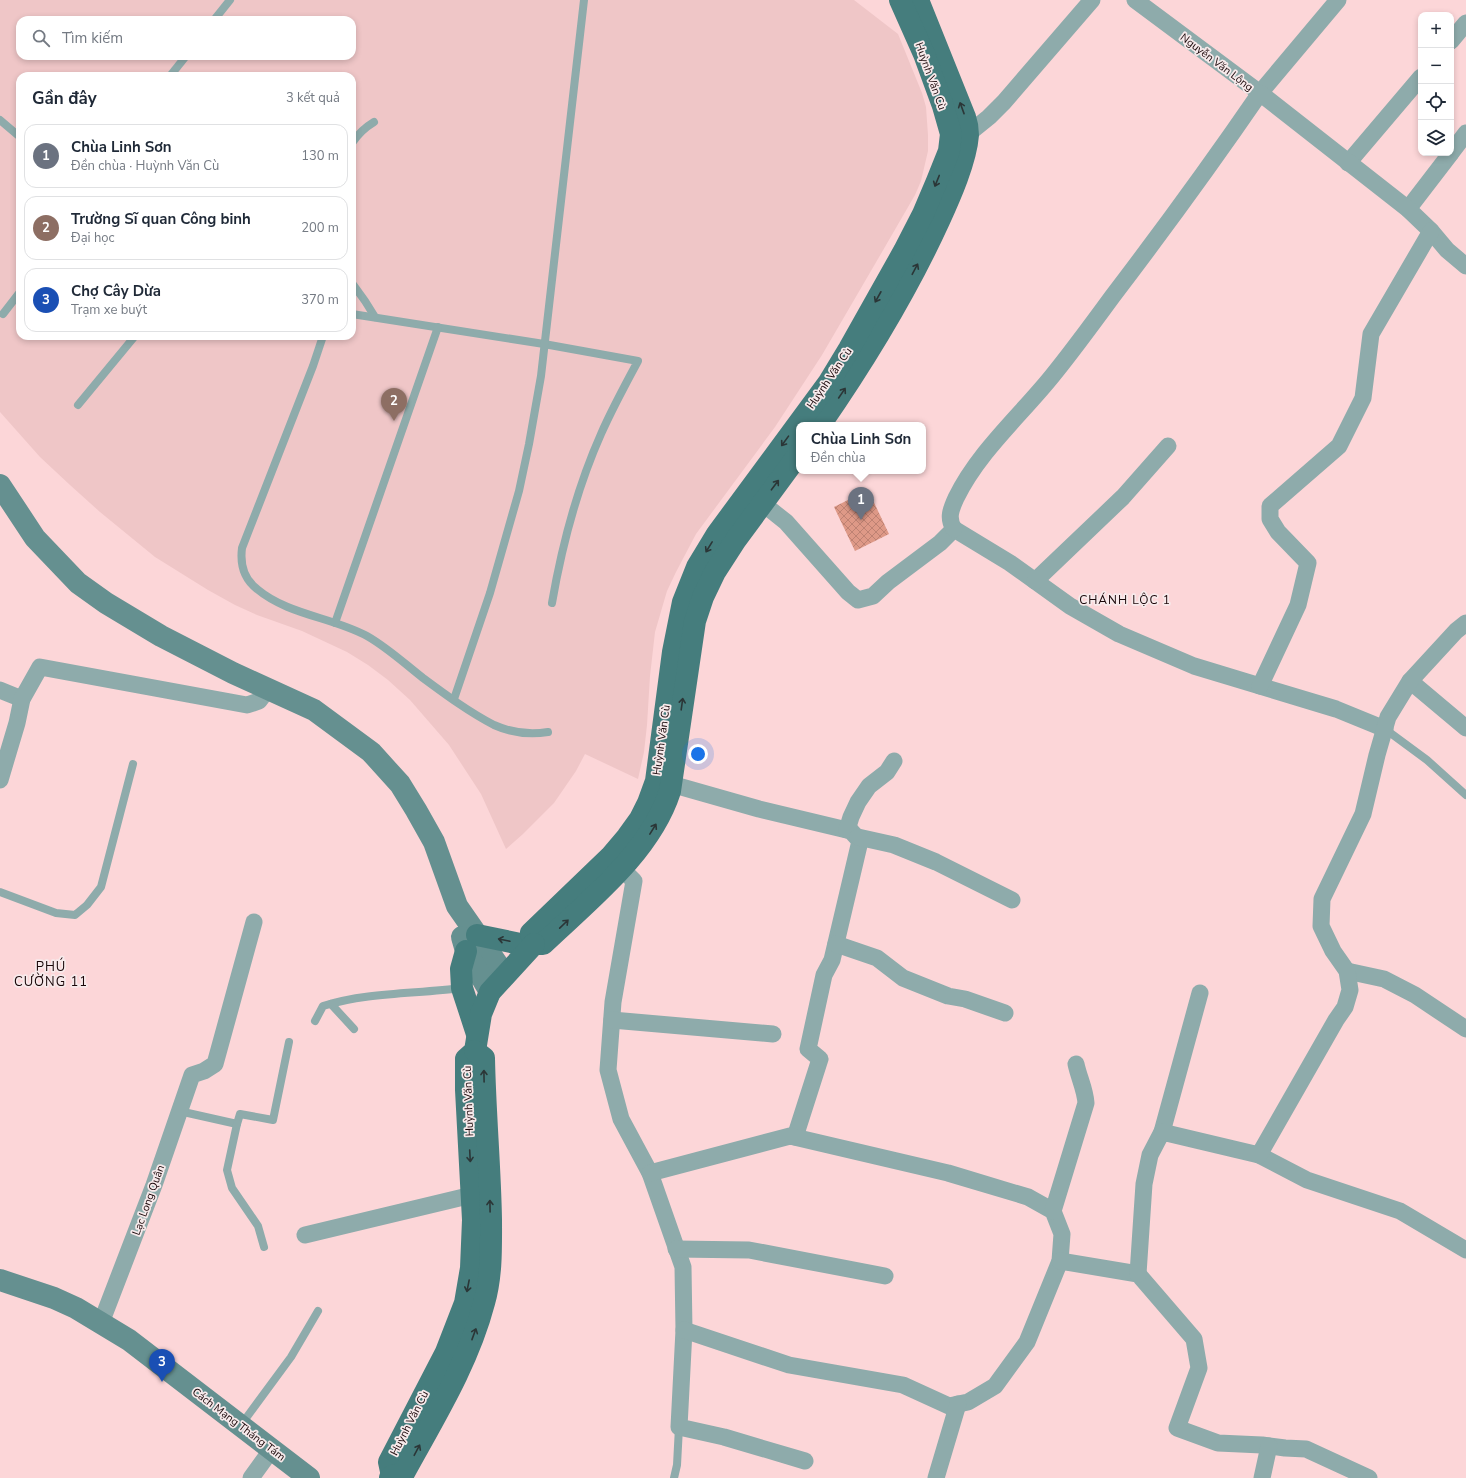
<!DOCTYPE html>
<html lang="vi">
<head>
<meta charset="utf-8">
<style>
	:root { --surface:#fff; --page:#f6f6f7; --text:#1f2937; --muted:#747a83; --line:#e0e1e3; --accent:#378080 }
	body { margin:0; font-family:"Nunito Sans",sans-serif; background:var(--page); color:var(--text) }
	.controls { position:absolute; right:12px; top:12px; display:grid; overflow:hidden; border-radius:8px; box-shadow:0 2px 6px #0003 }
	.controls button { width:36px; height:36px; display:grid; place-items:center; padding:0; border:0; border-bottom:1px solid var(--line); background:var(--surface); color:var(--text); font:20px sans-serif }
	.you { position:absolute; left:698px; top:754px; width:14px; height:14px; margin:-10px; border:3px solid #fff; border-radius:50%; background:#1a73e8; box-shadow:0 0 0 6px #1a73e833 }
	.badge { display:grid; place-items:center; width:26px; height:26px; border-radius:50%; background:var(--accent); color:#fff; font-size:13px; font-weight:700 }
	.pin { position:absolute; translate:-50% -33px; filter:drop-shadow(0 1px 2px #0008) }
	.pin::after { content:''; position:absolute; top:21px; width:14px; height:12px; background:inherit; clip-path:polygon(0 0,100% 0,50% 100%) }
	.popup { position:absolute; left:796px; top:422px; width:130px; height:52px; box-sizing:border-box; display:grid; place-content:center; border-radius:8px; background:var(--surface); filter:drop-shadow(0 1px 3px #0005); font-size:13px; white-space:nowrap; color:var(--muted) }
	.popup b { font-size:15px; color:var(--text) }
	.popup::after { content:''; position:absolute; left:50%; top:100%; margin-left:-8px; border:8px solid transparent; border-top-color:var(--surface) }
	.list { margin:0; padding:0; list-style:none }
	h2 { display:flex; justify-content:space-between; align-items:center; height:52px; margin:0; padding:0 16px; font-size:17px }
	h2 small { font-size:13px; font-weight:400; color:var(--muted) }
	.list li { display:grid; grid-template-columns:26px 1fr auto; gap:12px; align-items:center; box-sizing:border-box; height:64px; margin:0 8px 8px; padding:0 8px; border:1px solid var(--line); border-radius:12px }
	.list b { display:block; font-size:15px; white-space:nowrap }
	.list p { margin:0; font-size:13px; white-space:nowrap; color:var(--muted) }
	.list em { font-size:13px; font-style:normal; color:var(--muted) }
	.icon { flex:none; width:22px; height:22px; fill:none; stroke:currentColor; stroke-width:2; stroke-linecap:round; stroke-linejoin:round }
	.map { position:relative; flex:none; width:1466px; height:1478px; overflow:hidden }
	.search { position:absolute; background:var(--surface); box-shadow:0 2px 6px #0003; left:16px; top:16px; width:340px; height:44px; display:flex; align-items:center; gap:10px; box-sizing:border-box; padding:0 14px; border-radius:12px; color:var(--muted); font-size:15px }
	.panel { position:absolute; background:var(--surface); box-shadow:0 2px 6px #0003; left:16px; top:72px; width:340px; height:268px; border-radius:12px }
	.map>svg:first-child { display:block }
</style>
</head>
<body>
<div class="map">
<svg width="1466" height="1478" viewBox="0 0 1466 1478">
	<defs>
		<pattern id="building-cross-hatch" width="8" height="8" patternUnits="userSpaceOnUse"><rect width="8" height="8" fill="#de9987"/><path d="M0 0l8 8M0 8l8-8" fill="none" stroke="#be8273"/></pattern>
	</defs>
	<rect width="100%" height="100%" fill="#fcd6d8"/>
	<path fill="#efc6c7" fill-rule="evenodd" d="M0,0H854L898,34L922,93L926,107L928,135V151L921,181L915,195L882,252L822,355L775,427L696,534L676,572L667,591L655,632L650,676L647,725L644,752L638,779L585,754L576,771L554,803L523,834L506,849L481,794L449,745L410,700L388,680L368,665L347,652L302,631L257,615L235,605L208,590L155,557L100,512L70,485L40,457L0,412ZM20,20H352V56H20ZM20,76H352V336H20Z"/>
	<path fill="url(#building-cross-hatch)" d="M868,490L889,534L855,551L834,507Z"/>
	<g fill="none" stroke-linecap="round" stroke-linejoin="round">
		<g stroke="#8eabab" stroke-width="8">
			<path d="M214,20L230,0"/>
			<path d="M170,76L186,56"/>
			<path d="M0,120L20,137"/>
			<path d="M352,143C358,134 364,128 374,122"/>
			<path d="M352,283L365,301L375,317"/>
			<path d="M3,314L20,292"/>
			<path d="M352,314L544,344L638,361C625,385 612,409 601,434C577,488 562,545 552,603"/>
			<path d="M323,336L313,366L242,548C240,564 244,579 257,589C288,615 332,617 367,636C388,648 405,664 423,678C446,695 469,712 494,725C512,733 529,735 548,732"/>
			<path d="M78,405L135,336"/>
			<path d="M335,623L438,327"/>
			<path d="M454,699L490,593L519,491L529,444L541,376L584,0"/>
			<path d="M1385,729L1427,760L1466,795"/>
			<path d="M0,892L56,913L75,915L87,905L101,887L133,764"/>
			<path d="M331,1004L354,1029"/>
			<path d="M315,1021L323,1006C367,992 416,994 462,988"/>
			<path d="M179,1111L237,1124L240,1114L273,1120L289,1042"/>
			<path d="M237,1124L227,1170L232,1188L258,1226L264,1247"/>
			<path d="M241,1425L291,1357L318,1311"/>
			<path d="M674,1478L677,1465L679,1427"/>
		</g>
		<g stroke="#8eabab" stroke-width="17">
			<path d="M1135,0L1260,93L1338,0"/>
			<path d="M1451,41L1466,23"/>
			<path d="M968,134L989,117L1004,102L1092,0"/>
			<path d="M1451,153L1466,133"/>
			<path d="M1348,163L1421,77"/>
			<path d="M1408,209L1451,153"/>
			<path d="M762,503L786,522L848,592L858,600L873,596L888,582L940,543L954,529L1010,563L1070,606L1119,634L1194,666L1336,709L1385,729"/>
			<path d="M954,529C947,518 951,509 956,498C979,451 1021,415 1053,375C1074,349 1093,323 1112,297C1163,230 1212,163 1260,93L1408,209L1431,231L1447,250L1466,266"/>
			<path d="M1035,581L1123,497L1168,446"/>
			<path d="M1410,681L1466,728"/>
			<path d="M1260,686L1298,605L1308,563L1278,532L1270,519V506L1339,446L1363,398L1371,334L1431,231"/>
			<path d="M0,690L22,699"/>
			<path d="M0,780L17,723L22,699L40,667L247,705L259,701L268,689"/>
			<path d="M671,784L759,809L851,831L860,841L832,960L824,975L808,1049L820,1059L795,1137"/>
			<path d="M847,830L851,817L858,802L869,786L887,772L894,761"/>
			<path d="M858,837L894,845L936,862L1012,900"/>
			<path d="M613,860L634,881L613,1002L608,1070L621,1119L650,1173L683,1267L684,1330L679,1427L724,1437L805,1461"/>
			<path d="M836,944L877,958L903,978L948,996L965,999L1005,1013"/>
			<path d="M1347,971L1384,979L1415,995L1466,1029"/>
			<path d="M612,1020L773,1034"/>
			<path d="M1162,1132L1200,993"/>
			<path d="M1259,1155L1307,1180L1400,1211L1466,1250"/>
			<path d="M650,1173L790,1136L948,1173L1028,1197L1053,1211L1062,1234L1060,1261L1027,1342L995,1386L968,1402L949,1406L903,1385L789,1365L684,1330"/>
			<path d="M1053,1211L1086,1103C1085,1089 1079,1078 1076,1064"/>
			<path d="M305,1235L472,1195"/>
			<path d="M676,1249L749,1250L885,1276"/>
			<path d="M1060,1261L1138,1274L1194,1339L1199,1368L1177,1428L1218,1443L1262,1445L1285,1448L1306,1449L1369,1478"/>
			<path d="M1138,1274L1144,1184L1150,1155L1162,1132L1259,1155L1336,1020L1345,1007L1350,990L1347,971L1333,951L1321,926L1322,899L1363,814L1377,755L1388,717L1410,681L1456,631L1466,623"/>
			<path d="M101,1323L154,1185L192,1075L204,1071L215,1064L254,922"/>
			<path d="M251,1478L272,1449"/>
			<path d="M936,1478L958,1404"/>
			<path d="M1262,1478L1269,1446"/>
		</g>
		<g stroke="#659090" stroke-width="22">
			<path d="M0,485L35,538L78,583L106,603L161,636L233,673L314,710L371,752L400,784L416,810L434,842L457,906L505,975"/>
			<path d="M462,937L466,951L490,992"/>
			<path d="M0,1280L54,1298L76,1308L129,1340L309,1478"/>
		</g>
		<g stroke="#457d7d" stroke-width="22">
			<path d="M820,425C865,360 906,293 939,221C950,197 966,161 968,135C968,129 967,123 965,117L918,0"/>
			<path d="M477,935L530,946"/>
			<path d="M534,944L531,933L610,857L627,837L640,819L648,803L656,781L673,652L683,602L697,567L717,534L829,382L849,349L904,251L923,214L937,181L949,151L951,134L943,106L924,54L900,0"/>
			<path d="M534,944H543C589,900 650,853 670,791L695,621L703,597L715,572L735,541L799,454"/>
			<path d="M466,951L461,969L462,988L477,1034"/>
			<path d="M392,1476L389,1462L446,1352L465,1303L471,1268L473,1220L466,1090V1059L475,1051L481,1014L490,992L534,944"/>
			<path d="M390,1478L392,1476L404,1473C434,1418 468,1364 484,1303C492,1275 491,1247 491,1219C490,1165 485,1112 484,1058L475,1051"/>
		</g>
	</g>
	<defs><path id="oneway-shaft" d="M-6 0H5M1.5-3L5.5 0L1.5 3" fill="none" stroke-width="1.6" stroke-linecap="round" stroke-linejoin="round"/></defs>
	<g stroke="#2b3637">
		<use href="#oneway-shaft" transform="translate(962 108) rotate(-110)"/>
		<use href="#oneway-shaft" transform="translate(937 181) rotate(112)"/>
		<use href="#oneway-shaft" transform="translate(915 269) rotate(-62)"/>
		<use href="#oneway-shaft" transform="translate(878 297) rotate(119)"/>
		<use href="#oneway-shaft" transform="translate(842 393) rotate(-56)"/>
		<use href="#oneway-shaft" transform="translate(785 441) rotate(126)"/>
		<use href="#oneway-shaft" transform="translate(775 485) rotate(-53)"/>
		<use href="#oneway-shaft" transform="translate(709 547) rotate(122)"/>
		<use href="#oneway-shaft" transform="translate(682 704) rotate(-82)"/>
		<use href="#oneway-shaft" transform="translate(653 829) rotate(-58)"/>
		<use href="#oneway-shaft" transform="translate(564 924) rotate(-44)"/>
		<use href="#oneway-shaft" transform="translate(504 940) rotate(-168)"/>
		<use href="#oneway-shaft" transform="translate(484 1076) rotate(-91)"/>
		<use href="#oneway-shaft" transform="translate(470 1156) rotate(87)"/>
		<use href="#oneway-shaft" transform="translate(490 1206) rotate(-91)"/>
		<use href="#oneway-shaft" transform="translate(468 1286) rotate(101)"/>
		<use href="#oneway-shaft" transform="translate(474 1334) rotate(-70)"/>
		<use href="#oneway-shaft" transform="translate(417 1450) rotate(-62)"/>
	</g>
	<g text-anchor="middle" stroke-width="3.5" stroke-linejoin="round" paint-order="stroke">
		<g font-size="11" fill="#190608" stroke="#f7eaeb">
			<text transform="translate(1217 62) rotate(37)" y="4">Nguyễn Văn Lộng</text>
			<text transform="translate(931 76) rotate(70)" y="4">Huỳnh Văn Cù</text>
			<text transform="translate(829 378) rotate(-56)" y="4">Huỳnh Văn Cù</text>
			<text transform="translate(661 740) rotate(-82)" y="4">Huỳnh Văn Cù</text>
			<text transform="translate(468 1101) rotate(-92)" y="4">Huỳnh Văn Cù</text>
			<text transform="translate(148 1200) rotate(-70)" y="4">Lạc Long Quân</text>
			<text transform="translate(409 1423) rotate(-63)" y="4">Huỳnh Văn Cù</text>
			<text transform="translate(239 1424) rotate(37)" y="4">Cách Mạng Tháng Tám</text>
		</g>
		<g font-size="12" letter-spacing="1" fill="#190608" stroke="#f7eaeb">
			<text x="1125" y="604">CHÁNH LỘC 1</text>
		</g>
		<g font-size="13" letter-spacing="1" fill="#190608" stroke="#f7eaeb">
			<text x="51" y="971">PHÚ<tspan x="51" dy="15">CƯỜNG 11</tspan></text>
		</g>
	</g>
</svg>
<div class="controls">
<button>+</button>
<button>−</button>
<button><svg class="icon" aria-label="locate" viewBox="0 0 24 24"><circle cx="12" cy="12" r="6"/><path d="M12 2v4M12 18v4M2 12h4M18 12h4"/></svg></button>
<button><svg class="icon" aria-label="layers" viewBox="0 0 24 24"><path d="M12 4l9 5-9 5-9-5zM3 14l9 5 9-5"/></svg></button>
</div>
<div class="you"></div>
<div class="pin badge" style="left:861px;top:520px;background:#6b7280">1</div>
<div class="popup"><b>Chùa Linh Sơn</b>Đền chùa</div>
<div class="pin badge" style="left:394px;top:421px;background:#8d6e63">2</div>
<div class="pin badge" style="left:162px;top:1382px;background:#1a4fb4">3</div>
<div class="search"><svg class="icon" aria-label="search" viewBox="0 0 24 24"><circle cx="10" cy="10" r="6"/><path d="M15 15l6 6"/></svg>Tìm kiếm</div>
<section class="panel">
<h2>Gần đây<small>3 kết quả</small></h2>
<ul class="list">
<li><span class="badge" style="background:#6b7280">1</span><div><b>Chùa Linh Sơn</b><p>Đền chùa · Huỳnh Văn Cù</p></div><em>130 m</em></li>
<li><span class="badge" style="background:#8d6e63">2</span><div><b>Trường Sĩ quan Công binh</b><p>Đại học</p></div><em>200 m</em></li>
<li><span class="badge" style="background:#1a4fb4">3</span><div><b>Chợ Cây Dừa</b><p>Trạm xe buýt</p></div><em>370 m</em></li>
</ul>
</section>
</div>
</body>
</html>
